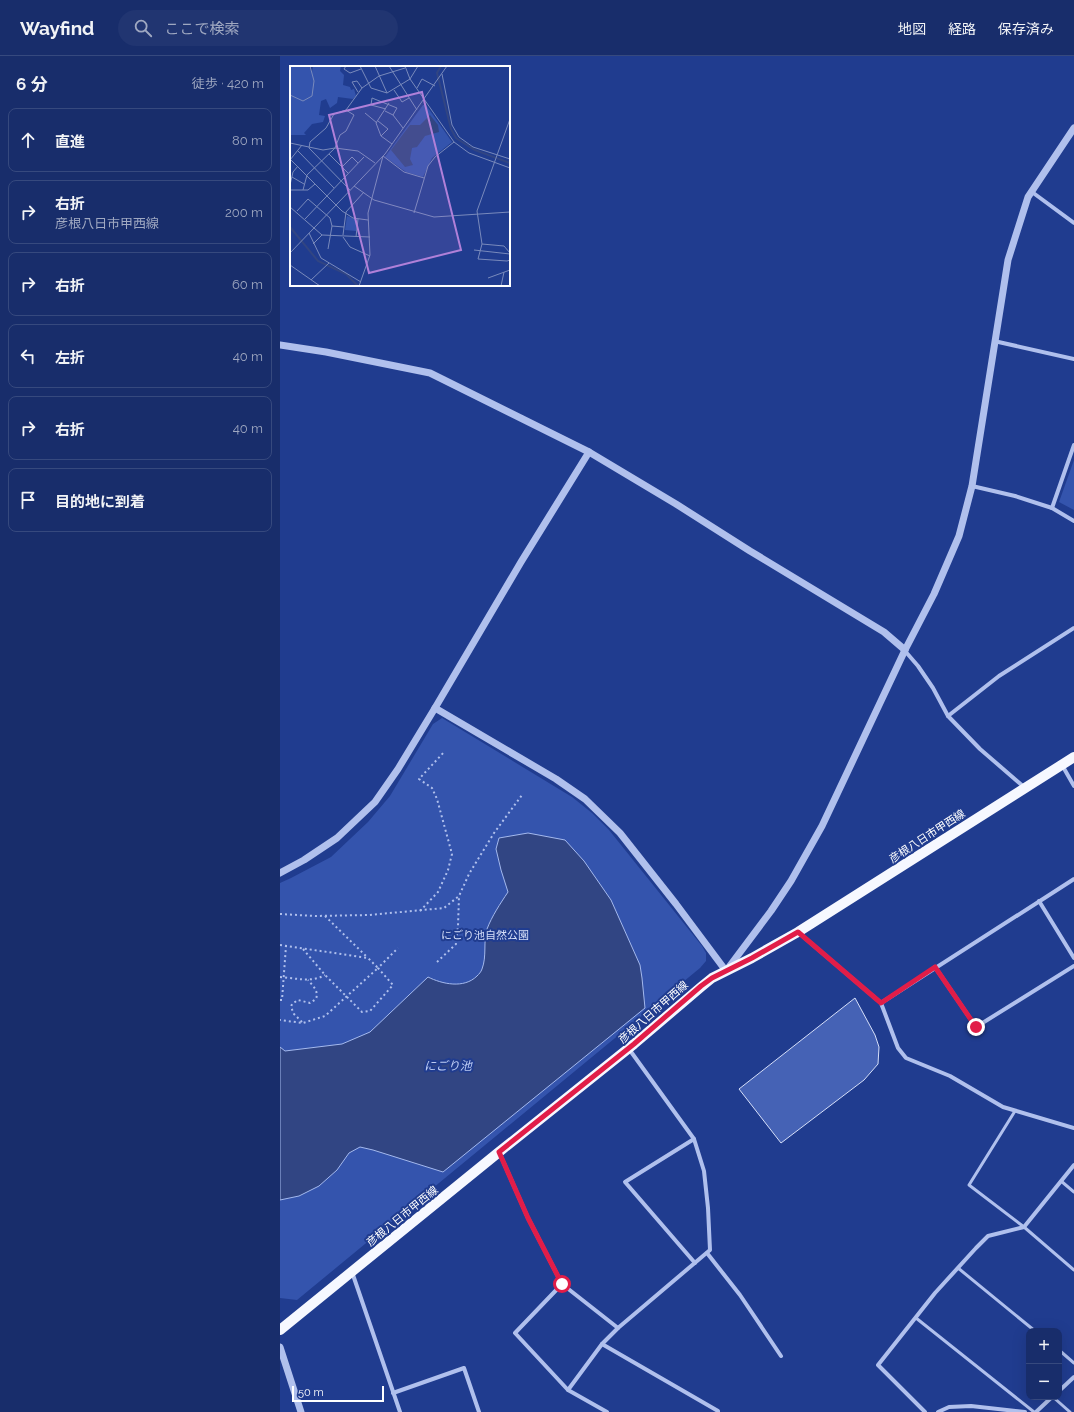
<!DOCTYPE html>
<html lang="ja">
<head>
<meta charset="utf-8">
<style>
	:root { --surface:#182d6b; --page:#213571; --text:#f1f3f6; --muted:#9fa8c1; --line:#36497e }
	body { margin:0; font-family:Raleway,"Noto Sans JP",sans-serif; background:var(--page); color:var(--text) }
	.controls { position:absolute; right:12px; bottom:12px; display:grid; overflow:hidden; border-radius:8px; box-shadow:0 4px 16px #0002 }
	.controls button { width:36px; height:36px; display:grid; place-items:center; padding:0; border:0; border-bottom:1px solid var(--line); background:var(--surface); color:var(--text); font:20px sans-serif }
	.scale { position:absolute; left:12px; bottom:10px; width:92px; box-sizing:border-box; padding-left:4px; border:2px solid #fff; border-top:0; font-size:11px; line-height:14px; white-space:nowrap; color:#fff; -webkit-text-stroke:3px #203c8f; paint-order:stroke }
	.stop { position:absolute; width:12px; height:12px; margin:-9px; border:3px solid #e11d48; border-radius:50%; background:#fff }
	.stop.end { background:#e11d48; border-color:#fff; box-shadow:0 1px 4px #0008 }
	.list { margin:0; padding:0; list-style:none }
	h2 { display:flex; justify-content:space-between; align-items:center; height:52px; margin:0; padding:0 16px; font-size:17px }
	h2 small { font-size:13px; font-weight:400; color:var(--muted) }
	.list li { display:grid; grid-template-columns:26px 1fr auto; gap:12px; align-items:center; box-sizing:border-box; height:64px; margin:0 8px 8px; padding:0 8px; border:1px solid var(--line); border-radius:8px }
	.list b { display:block; font-size:15px; white-space:nowrap }
	.list p { margin:0; font-size:13px; white-space:nowrap; color:var(--muted) }
	.list em { font-size:13px; font-style:normal; color:var(--muted) }
	.icon { flex:none; width:22px; height:22px; fill:none; stroke:currentColor; stroke-width:2; stroke-linecap:round; stroke-linejoin:round }
	.map { position:relative; flex:none; width:794px; height:1356px; overflow:hidden }
	header { display:flex; align-items:center; gap:24px; box-sizing:border-box; height:56px; padding:0 20px; background:var(--surface); border-bottom:1px solid var(--line) }
	header strong { font-size:19px }
	nav { display:flex; gap:22px; margin-inline-start:auto; font-size:14px }
	.search { width:280px; height:36px; background:var(--page); display:flex; align-items:center; gap:10px; box-sizing:border-box; padding:0 14px; border-radius:22px; color:var(--muted); font-size:15px }
	main { display:flex }
	aside { flex:1; background:var(--surface) }
	.map>svg:first-child { display:block }
</style>
</head>
<body>
<header>
<strong>Wayfind</strong>
<div class="search"><svg class="icon" aria-label="search" viewBox="0 0 24 24"><circle cx="10" cy="10" r="6"/><path d="M15 15l6 6"/></svg>ここで検索</div>
<nav><a>地図</a><a>経路</a><a>保存済み</a></nav>
</header>
<main>
<aside>
<h2>6 分<small>徒歩 · 420 m</small></h2>
<ul class="list">
<li><svg class="icon" aria-label="ahead" viewBox="0 0 24 24"><path d="M12 20V5M6 11l6-6 6 6"/></svg><div><b>直進</b></div><em>80 m</em></li>
<li><svg class="icon" aria-label="right" viewBox="0 0 24 24"><path d="M7 20v-9h11M14 6l5 5-5 5"/></svg><div><b>右折</b><p>彦根八日市甲西線</p></div><em>200 m</em></li>
<li><svg class="icon" aria-label="right" viewBox="0 0 24 24"><path d="M7 20v-9h11M14 6l5 5-5 5"/></svg><div><b>右折</b></div><em>60 m</em></li>
<li><svg class="icon" aria-label="left" viewBox="0 0 24 24"><path d="M17 20v-9H6M10 6l-5 5 5 5"/></svg><div><b>左折</b></div><em>40 m</em></li>
<li><svg class="icon" aria-label="right" viewBox="0 0 24 24"><path d="M7 20v-9h11M14 6l5 5-5 5"/></svg><div><b>右折</b></div><em>40 m</em></li>
<li><svg class="icon" aria-label="arrive" viewBox="0 0 24 24"><path d="M6 21V4h12l-3 4 3 4H6"/></svg><div><b>目的地に到着</b></div></li>
</ul>
</aside>
<div class="map">
<svg width="794" height="1356" viewBox="0 0 794 1356">
	<rect width="100%" height="100%" fill="#203c8f"/>
	<g fill="#3454ad">
		<path d="M794,404V454L779,446Z"/>
		<path d="M162,662L292,741L312,757L329,774L422,890L426,897V905L420,912L17,1244L0,1242V827L11,822L51,801L88,766L110,740L153,668Z"/>
	</g>
	<path fill="#314583" stroke="#a4b9ee" d="M248,777L285,784L304,805L331,844L360,909L362,922L365,952L163,1116L93,1094L80,1091L69,1097L57,1114L39,1130L19,1140L0,1144V991L5,995L62,988L90,976L148,921C162,928 184,933 197,920C199,918 201,916 202,913C207,900 203,886 207,873C212,860 220,848 228,836L221,814L216,793L219,782Z"/>
	<path fill="#4562b5" stroke="#d6dff9" d="M575,942L595,979L599,991L598,1008L584,1024L501,1087L459,1033Z"/>
	<g fill="none" stroke-linecap="round" stroke-linejoin="round">
		<g stroke="#b0c0ed" stroke-width="2" stroke-dasharray="2 3" stroke-linecap="butt">
			<path d="M140,855L158,836L168,814L172,798L157,743L152,732L139,723L165,695"/>
			<path d="M0,858L35,860L89,859L164,852L179,840L189,818L214,777L242,739"/>
			<path d="M45,860L87,901"/>
			<path d="M0,889L88,902L98,912L45,960L23,967L0,964"/>
			<path d="M23,893L45,919L82,956L90,955L113,929L98,912L118,892"/>
			<path d="M157,906L176,888L178,870L179,840"/>
			<path d="M0,921C16,922 31,927 45,919"/>
			<path d="M0,944H2L6,890"/>
			<path d="M22,966L14,958L11,951L12,948L18,944L30,947L36,943C39,935 33,930 28,924"/>
		</g>
		<g stroke="#b0c0ed" stroke-width="3">
			<path d="M735,1055L689,1129L744,1171L794,1214"/>
			<path d="M781,1125L794,1136"/>
			<path d="M678,1212L755,1275"/>
			<path d="M636,1262L754,1356"/>
			<path d="M779,1294L794,1307"/>
			<path d="M773,1341L790,1356"/>
		</g>
		<g stroke="#b0c0ed" stroke-width="4">
			<path d="M752,136L794,167"/>
			<path d="M714,285L794,303"/>
			<path d="M692,430L735,440L772,452L794,465"/>
			<path d="M772,452L794,389"/>
			<path d="M625,595L638,610L653,632L668,660L700,693L744,731"/>
			<path d="M668,660L719,620L794,572"/>
			<path d="M782,709L794,730"/>
			<path d="M759,845L794,902"/>
			<path d="M519,877L601,947L618,992L626,1002L670,1020L723,1051L794,1072"/>
			<path d="M655,911L696,971L794,910"/>
			<path d="M601,947L794,823"/>
			<path d="M414,1083L345,1126L415,1207"/>
			<path d="M219,1096L248,1162L282,1228L338,1272"/>
			<path d="M427,1197L460,1239L501,1300"/>
			<path d="M72,1216L120,1356"/>
			<path d="M282,1228L235,1277L288,1334L327,1356"/>
			<path d="M322,1288L438,1355V1356"/>
			<path d="M288,1334L322,1288L338,1272L430,1194L428,1152L424,1115L414,1083L349,993"/>
			<path d="M779,1335L794,1321"/>
			<path d="M113,1337L184,1312L199,1356"/>
			<path d="M645,1356L598,1309L655,1237L696,1192L708,1180L744,1171L794,1109"/>
			<path d="M658,1356L669,1351L691,1350L745,1356"/>
			<path d="M756,1356L772,1341"/>
		</g>
		<g stroke="#b0c0ed" stroke-width="7">
			<path d="M0,289L46,296L150,317L309,396L396,448L470,495L604,576L625,594"/>
			<path d="M155,652L276,723L305,743L340,777L396,848L446,915L491,855L511,825L542,770L625,594L654,538L679,480L692,430L728,204L748,141L794,72"/>
			<path d="M0,817L24,804L57,782L95,746L118,713L155,652L241,506L309,396"/>
			<path d="M0,1291L21,1356"/>
		</g>
		<path stroke="#f6f8ff" stroke-width="10" d="M0,1274L219,1096L354,988L421,931L432,922L472,902L518,876L794,701"/>
	</g>
	<g fill="none" stroke-linecap="round" stroke-linejoin="round">
		<path stroke="#e11d48" stroke-width="5" d="M282,1228L248,1162L219,1096L354,988L421,930L432,922L472,902L518,876L601,947L655,911L696,971"/>
	</g>
	<g text-anchor="middle" stroke-width="4" stroke-linejoin="round" paint-order="stroke">
		<g font-size="11" fill="#fff" stroke="#203c8f">
			<text transform="translate(647 780) rotate(-33)" y="4">彦根八日市甲西線</text>
			<text transform="translate(373 956) rotate(-41)" y="4">彦根八日市甲西線</text>
			<text transform="translate(122 1160) rotate(-39)" y="4">彦根八日市甲西線</text>
		</g>
		<g font-size="11" fill="#d6dff9" stroke="#203c8f">
			<text x="205" y="883">にごり池自然公園</text>
		</g>
		<g font-size="12" font-style="italic" fill="#bccbf3" stroke="#203c8f">
			<text x="168" y="1014">にごり池</text>
		</g>
	</g>
	<g transform="translate(10 10)">
		<rect width="220" height="220" fill="#203c8f"/>
		<path d="M0,0H19L22,6L23,0H51L50,5L54,9L53,19L60,21L61,24L64,23L66,30L63,33L48,31L47,37L40,42L36,33L31,35L29,49L35,50L33,56L22,58L14,67L16,69H0ZM133,39H136L162,76L142,92L133,111L116,106L95,91ZM57,150L67,154L66,165L55,164Z" fill="#3454ad"/>
		<path d="M140,49L148,59L149,66L135,70L127,81L122,82L120,93L123,99L115,101L101,84L120,59H130Z" fill="#314583"/>
		<path fill="none" stroke="#314583" stroke-width="2" d="M151,0L147,7L161,63L166,72L185,84L220,97M0,161L28,195L56,208L68,220"/>
		<path fill="none" stroke="#798abc" stroke-width="1" d="M56,0L54,3L60,7L71,3M70,0L81,22L97,27L120,13L128,0M85,0L97,27M99,0L127,44M115,0L120,13L164,76L179,87L220,102M152,8L162,59L169,71L183,81L220,93M127,22L132,13L145,20M104,24L112,36L119,32M68,26L62,16L67,15L72,22M0,29L13,35L22,30L24,15L20,0M99,37L86,57L91,70L102,78M96,43L81,39L82,32L107,42L103,49M95,45L103,49L113,62M75,47L87,57M220,53L187,145L192,178L188,193L217,195L220,194V189M88,55L98,63L91,70M0,77L33,84L45,82L68,85L85,97M8,85L44,122M39,88L58,107M0,93L52,145L63,152L78,154M0,94L12,79M52,101L62,91L68,97M2,111L14,118M0,119L3,106L8,100M64,120L84,134L144,151L220,146M0,124H18L25,118M13,124L17,109L45,82L50,69L56,65L64,49L56,44M60,124L19,82L20,76L36,62L44,48L56,44L72,22L89,10L115,2M0,141L32,169L80,171M7,145L18,133L40,152L42,160L38,183M124,147L138,100L145,91L164,76M15,153L74,91M42,160L54,161M19,167L31,192L71,216M53,169L56,146L74,126M53,171L60,181L80,190M66,171L68,153M23,178L32,169M192,178L214,180L220,187M184,184L220,188M0,187L95,88L157,0M0,199L30,220M198,212L220,204M21,214L39,197M69,220L80,189L78,147L93,90L114,106L134,112M211,220L214,206"/>
		<path fill="#b080d9" fill-opacity="0.15" stroke="#b080d9" stroke-width="2" d="M132,26L171,184L79,207L39,49Z"/>
		<rect width="220" height="220" fill="none" stroke="#fff" stroke-width="2"/>
	</g>
</svg>
<div class="controls">
<button>+</button>
<button>−</button>
</div>
<div class="scale">50 m</div>
<div class="stop" style="left:282px;top:1228px"></div>
<div class="stop end" style="left:696px;top:971px"></div>
</div>
</main>
</body>
</html>
